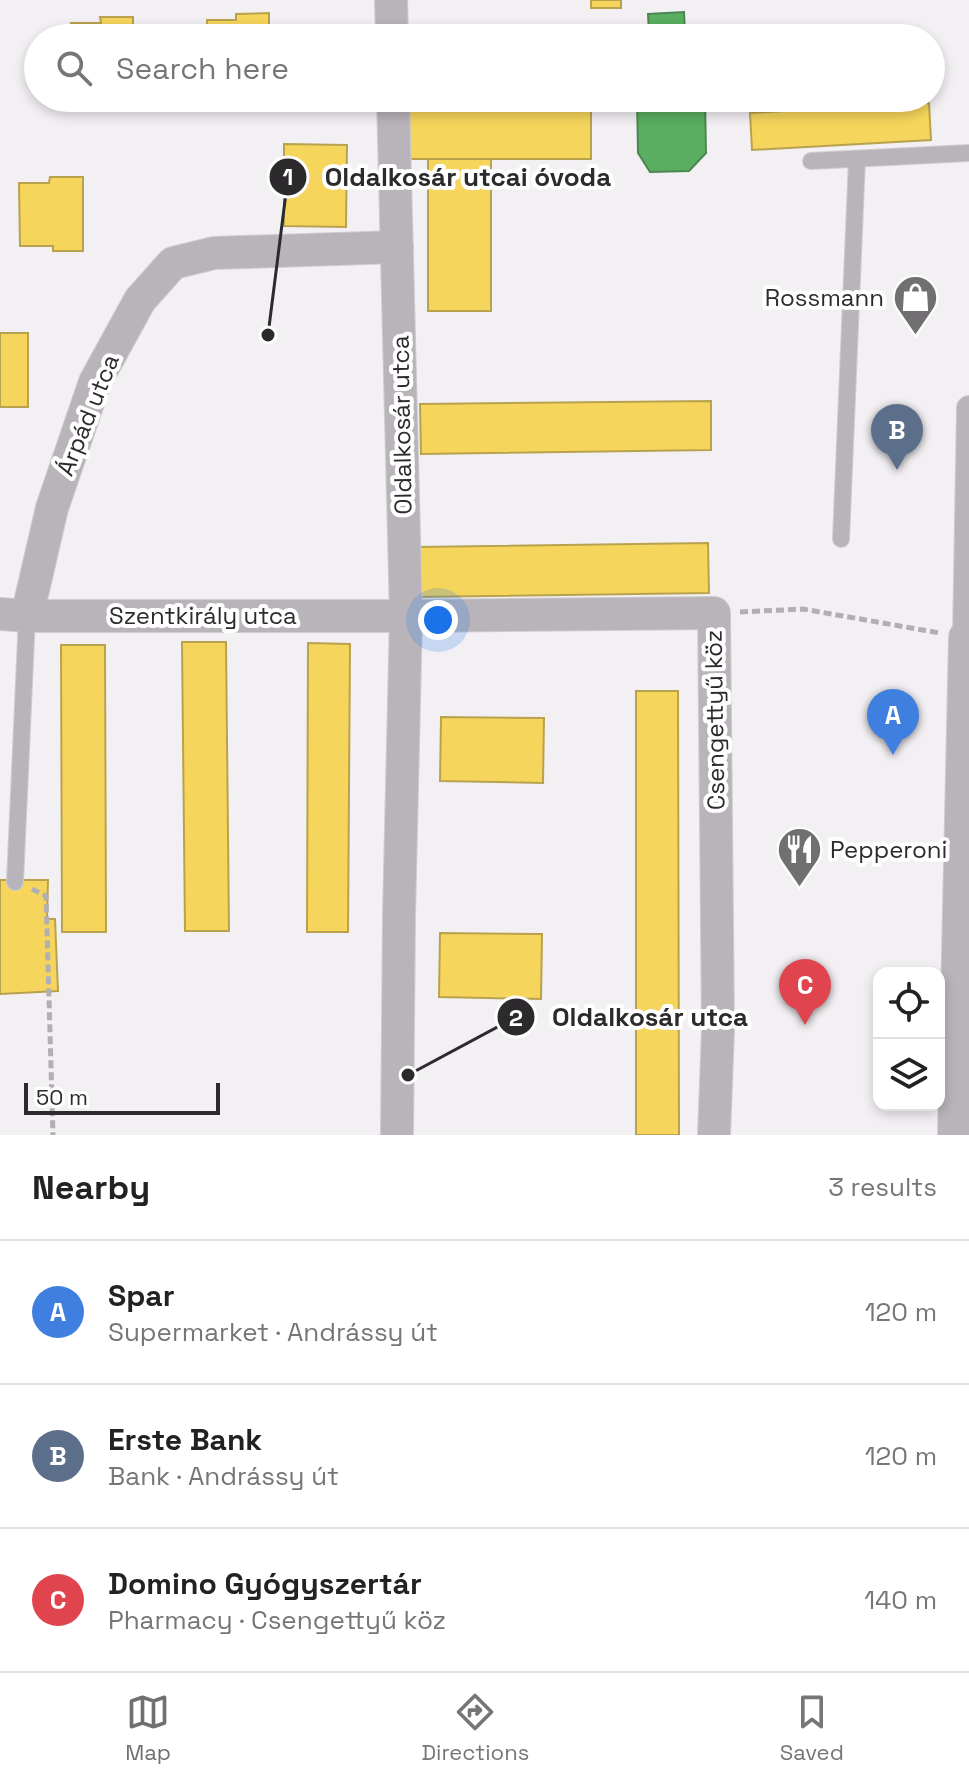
<!DOCTYPE html>
<html lang="en">
<head>
<meta charset="utf-8">
<style>
	:root { --surface:#fff; --page:#f2f2f2; --text:#222; --muted:#767676; --line:#e0e0e0; --accent:#726f73 }
	body { margin:0; font-family:"Space Grotesk",sans-serif; background:var(--page); color:var(--text) }
	.controls { position:absolute; right:24px; bottom:24px; display:grid; overflow:hidden; border-radius:16px; box-shadow:0 4px 12px #0003 }
	.controls button { width:72px; height:72px; display:grid; place-items:center; padding:0; border:0; border-bottom:2px solid var(--line); background:var(--surface); color:var(--text); font:40px sans-serif }
	.scale { position:absolute; left:24px; bottom:20px; width:196px; box-sizing:border-box; padding-left:8px; border:4px solid #2c2a2d; border-top:0; font-size:22px; line-height:28px; white-space:nowrap; color:#2c2a2d; -webkit-text-stroke:6px #fefefe; paint-order:stroke }
	.you { position:absolute; left:438px; top:620px; width:28px; height:28px; margin:-20px; border:6px solid #fff; border-radius:50%; background:#1a73e8; box-shadow:0 0 0 12px #1a73e833 }
	.badge { display:grid; place-items:center; width:52px; height:52px; border-radius:50%; background:var(--accent); color:#fff; font-size:26px; font-weight:700 }
	.pin { position:absolute; translate:-50% -66px; filter:drop-shadow(0 2px 4px #0008) }
	.pin::after { content:''; position:absolute; top:42px; width:28px; height:24px; background:inherit; clip-path:polygon(0 0,100% 0,50% 100%) }
	.list { margin:0; padding:0; list-style:none }
	h2 { display:flex; justify-content:space-between; align-items:center; height:104px; margin:0; padding:0 32px; font-size:34px }
	h2 small { font-size:26px; font-weight:400; color:var(--muted) }
	.list li { display:grid; grid-template-columns:52px 1fr auto; gap:24px; align-items:center; box-sizing:border-box; height:144px; padding:0 32px; border-top:2px solid var(--line) }
	.list b { display:block; font-size:30px; white-space:nowrap }
	.list p { margin:0; font-size:26px; white-space:nowrap; color:var(--muted) }
	.list em { font-size:26px; font-style:normal; color:var(--muted) }
	.icon { flex:none; width:44px; height:44px; fill:none; stroke:currentColor; stroke-width:2; stroke-linecap:round; stroke-linejoin:round }
	.map { position:relative; flex:none; width:969px; height:1135px; overflow:hidden }
	.search { position:absolute; background:var(--surface); box-shadow:0 4px 12px #0003; left:24px; right:24px; top:24px; height:88px; display:flex; align-items:center; gap:20px; box-sizing:border-box; padding:0 28px; border-radius:44px; color:var(--muted); font-size:30px }
	.sheet { height:536px; background:var(--surface) }
	nav { display:flex; justify-content:space-around; align-items:center; box-sizing:border-box; height:112px; border-top:2px solid var(--line); background:var(--surface); font-size:22px; color:var(--muted) }
	nav a { display:grid; justify-items:center; gap:4px }
	nav .on { color:var(--accent) }
	.map>svg:first-child { display:block }
</style>
</head>
<body>
<div class="map">
<svg width="969" height="1135" viewBox="0 0 969 1135">
	<rect width="100%" height="100%" fill="#f3f0f4"/>
	<g fill="#f6d55c" stroke="#b9a24e" stroke-width="2">
		<rect x="591" y="0" width="30" height="8"/>
		<path d="M269,13V38H207V20H236V14Z"/>
		<path d="M100,17H133V38H71V23H101Z"/>
		<path d="M409,98H591V159H410Z"/>
		<path d="M929,103L931,140L752,150L750,113Z"/>
		<path d="M284,144L347,145L346,227L284,226Z"/>
		<rect x="428" y="159" width="63" height="152"/>
		<path d="M50,177H83V251H53V246H20L19,183H49Z"/>
		<rect x="0" y="333" width="28" height="74"/>
		<path d="M711,401V450L421,454L420,404Z"/>
		<path d="M708,543L709,593L418,597L417,547Z"/>
		<path d="M182,642H226L229,931H185Z"/>
		<path d="M308,643L350,644L348,932H307Z"/>
		<path d="M61,645H105L106,932H62Z"/>
		<path d="M636,691H678L679,1135H636Z"/>
		<path d="M441,717L544,718L543,783L440,781Z"/>
		<path d="M0,880H48L47,919H55L58,991L0,994Z"/>
		<path d="M440,933L542,934L541,999L439,997Z"/>
	</g>
	<g fill="#5aae61" stroke="#4c8651" stroke-width="2">
		<path d="M684,12L685,34H703V38H635V36L649,35L648,14Z"/>
		<path d="M637,98H705L706,153L689,171L650,172L638,153Z"/>
	</g>
	<g fill="none" stroke-linecap="round" stroke-linejoin="round">
		<defs>
			<g id="service">
				<path d="M811,161L969,153"/>
				<path d="M841,539L857,159"/>
				<path d="M15,882L27,616"/>
			</g>
			<path id="pedestrian" d="M965,637L969,408"/>
			<g id="minor">
				<path d="M391,0L392,38"/>
				<path d="M393,98L406,616L399,915L397,1135"/>
				<path d="M0,614L27,616H406L714,613L718,1030L714,1135"/>
				<path d="M27,616L52,508L95,382L140,300L173,263L214,253L397,247"/>
				<path d="M954,1135L965,637L969,638"/>
			</g>
		</defs>
		<use href="#service" stroke="#cfcdcf" stroke-width="18"/>
		<use href="#pedestrian" stroke="#cfcdcf" stroke-width="26"/>
		<use href="#minor" stroke="#cfcdcf" stroke-width="34"/>
		<g stroke="#b2afb3" stroke-width="5" stroke-dasharray="8 4" stroke-linecap="butt">
			<path d="M740,612L803,609L940,633"/>
			<path d="M32,889L46,896L53,1135"/>
		</g>
		<use href="#service" stroke="#b8b4b9" stroke-width="16"/>
		<use href="#pedestrian" stroke="#b8b4b9" stroke-width="24"/>
		<use href="#minor" stroke="#b8b4b9" stroke-width="32"/>
		<path stroke="#b8b4b8" stroke-width="2" d="M959,1135L969,830"/>
	</g>
	<defs>
		<symbol id="shop-pin" viewBox="-11 -11 22 30"><path d="M0 17L-7.5 6A9.5 9.5 0 1 1 7.5 6Z" fill="#726f73" stroke="#fefefe"/><path d="M-5-2.5h2.3a2.7 3.5 0 0 1 5.4 0H5L5.5 6h-11ZM-1.5-2.5h3a1.5 2.3 0 0 0-3 0Z" fill="#fff"/></symbol>
		<symbol id="restaurant-pin" viewBox="-11 -11 22 30"><path d="M0 17L-7.5 6A9.5 9.5 0 1 1 7.5 6Z" fill="#726f73" stroke="#fefefe"/><path d="M-5-6h1v4h1v-4h1v4h1v-4h1v5L-1.5 .5V6h-2V.5L-5-1ZM5-6V6H3V1.5H1.5Q1.5-4 5-6Z" fill="#fff"/></symbol>
	</defs>
	<g fill-rule="evenodd">
		<use href="#shop-pin" x="890" y="272" width="51" height="69"/>
		<use href="#restaurant-pin" x="774" y="824" width="51" height="69"/>
	</g>
	<g text-anchor="middle" stroke-width="8" stroke-linejoin="round" paint-order="stroke">
		<g font-size="24" fill="#2c2a2d" stroke="#fefefe" text-anchor="end">
			<text x="884" y="306">Rossmann</text>
			<text x="830" y="858" text-anchor="start">Pepperoni</text>
		</g>
		<g font-size="24" fill="#2c2a2d" stroke="#fefefe">
			<text transform="translate(88 415) rotate(-68)" y="8">Árpád utca</text>
			<text transform="translate(402 425) rotate(-91)" y="8">Oldalkosár utca</text>
			<text x="203" y="624">Szentkirály utca</text>
			<text transform="translate(715 720) rotate(-91)" y="8">Csengettyű köz</text>
		</g>
	</g>
	<path fill="none" stroke="#2c2a2d" stroke-width="3" d="M268 335L288 177M408 1075L516 1017"/>
	<g fill="#2c2a2d" stroke="#fefefe" stroke-width="3">
		<circle cx="268" cy="335" r="8"/>
		<circle cx="408" cy="1075" r="8"/>
		<circle cx="288" cy="177" r="20"/>
		<circle cx="516" cy="1017" r="20"/>
	</g>
	<g font-size="24" text-anchor="middle" font-weight="bold" fill="#fff">
		<text x="288" y="185">1</text>
		<text x="516" y="1026">2</text>
	</g>
	<g font-size="26" text-anchor="middle" font-weight="bold" fill="#2c2a2d" stroke="#fefefe" stroke-width="8" stroke-linejoin="round" paint-order="stroke">
		<text x="468" y="186">Oldalkosár utcai óvoda</text>
		<text x="650" y="1026">Oldalkosár utca</text>
	</g>
</svg>
<div class="controls">
<button><svg class="icon" aria-label="locate" viewBox="0 0 24 24"><circle cx="12" cy="12" r="6"/><path d="M12 2v4M12 18v4M2 12h4M18 12h4"/></svg></button>
<button><svg class="icon" aria-label="layers" viewBox="0 0 24 24"><path d="M12 4l9 5-9 5-9-5zM3 14l9 5 9-5"/></svg></button>
</div>
<div class="scale">50 m</div>
<div class="you"></div>
<div class="pin badge" style="left:893px;top:755px;background:#3f7fe0">A</div>
<div class="pin badge" style="left:897px;top:470px;background:#5c6f8a">B</div>
<div class="pin badge" style="left:805px;top:1025px;background:#e0444e">C</div>
<div class="search"><svg class="icon" aria-label="search" viewBox="0 0 24 24"><circle cx="10" cy="10" r="6"/><path d="M15 15l6 6"/></svg>Search here</div>
</div>
<section class="sheet">
<h2>Nearby<small>3 results</small></h2>
<ul class="list">
<li><span class="badge" style="background:#3f7fe0">A</span><div><b>Spar</b><p>Supermarket · Andrássy út</p></div><em>120 m</em></li>
<li><span class="badge" style="background:#5c6f8a">B</span><div><b>Erste Bank</b><p>Bank · Andrássy út</p></div><em>120 m</em></li>
<li><span class="badge" style="background:#e0444e">C</span><div><b>Domino Gyógyszertár</b><p>Pharmacy · Csengettyű köz</p></div><em>140 m</em></li>
</ul>
</section>
<nav>
<a class="on"><svg class="icon" aria-label="map" viewBox="0 0 24 24"><path d="M3 6l6-2 6 2 6-2v14l-6 2-6-2-6 2zM9 4v14M15 6v14"/></svg>Map</a>
<a><svg class="icon" aria-label="directions" viewBox="0 0 24 24"><path d="M12 3l9 9-9 9-9-9zM9 14v-3h6M13 9l2 2-2 2"/></svg>Directions</a>
<a><svg class="icon" aria-label="saved" viewBox="0 0 24 24"><path d="M7 4h10v16l-5-4-5 4z"/></svg>Saved</a>
</nav>
</body>
</html>
